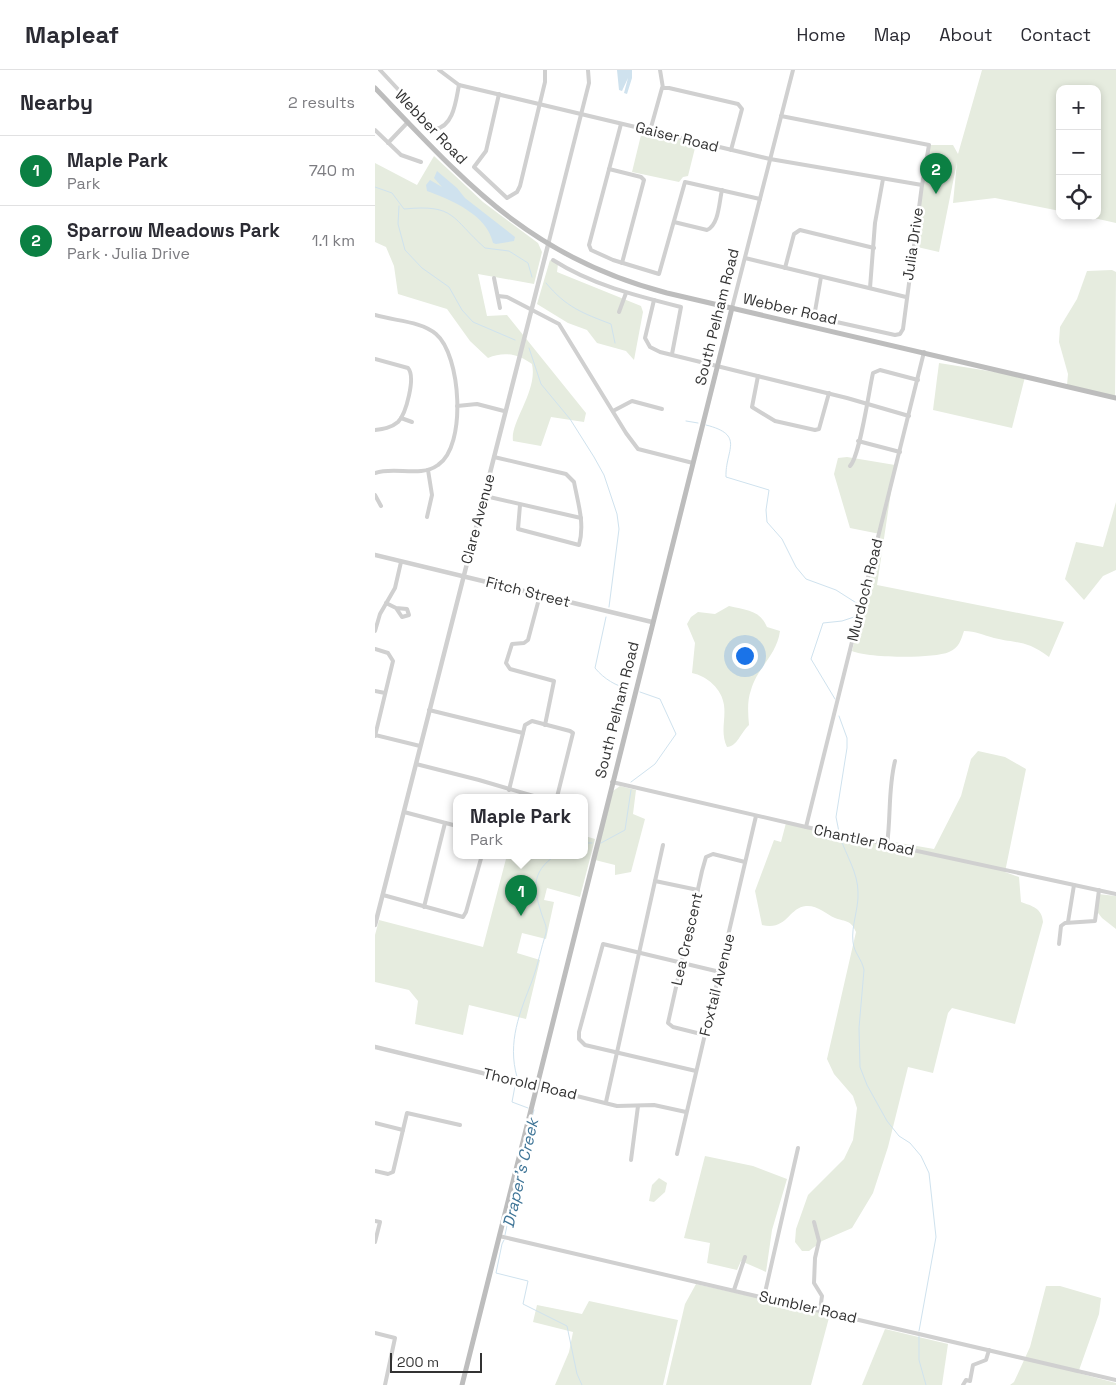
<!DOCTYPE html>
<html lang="en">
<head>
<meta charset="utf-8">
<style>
	:root { --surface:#fff; --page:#f2f2f3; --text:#2b2b33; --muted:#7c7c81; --line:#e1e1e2; --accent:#0b8043 }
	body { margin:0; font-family:"Space Grotesk",sans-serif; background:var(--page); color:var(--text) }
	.controls { position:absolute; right:15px; top:15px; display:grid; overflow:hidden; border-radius:10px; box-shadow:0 2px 8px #0003 }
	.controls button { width:45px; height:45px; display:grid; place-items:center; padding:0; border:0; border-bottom:1px solid var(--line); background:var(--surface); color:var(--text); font:25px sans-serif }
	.scale { position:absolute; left:15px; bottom:12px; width:92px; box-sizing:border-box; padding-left:5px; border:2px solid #333; border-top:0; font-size:14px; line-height:18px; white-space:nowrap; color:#333; -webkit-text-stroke:4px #fff; paint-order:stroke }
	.you { position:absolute; left:369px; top:585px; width:18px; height:18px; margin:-12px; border:4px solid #fff; border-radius:50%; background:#1a73e8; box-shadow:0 0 0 8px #1a73e833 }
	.badge { display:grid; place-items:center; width:32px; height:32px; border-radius:50%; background:var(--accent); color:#fff; font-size:16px; font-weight:700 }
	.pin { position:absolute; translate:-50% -41px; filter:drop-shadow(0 1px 2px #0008) }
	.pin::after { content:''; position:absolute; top:26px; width:18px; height:15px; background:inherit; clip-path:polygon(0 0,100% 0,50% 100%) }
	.popup { position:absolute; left:78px; top:724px; width:135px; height:65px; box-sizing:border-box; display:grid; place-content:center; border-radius:10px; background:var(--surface); filter:drop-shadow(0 1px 4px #0005); font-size:16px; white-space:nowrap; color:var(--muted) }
	.popup b { font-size:19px; color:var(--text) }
	.popup::after { content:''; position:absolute; left:50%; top:100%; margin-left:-10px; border:10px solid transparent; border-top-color:var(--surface) }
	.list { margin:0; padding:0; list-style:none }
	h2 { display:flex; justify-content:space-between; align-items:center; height:65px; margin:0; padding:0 20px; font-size:21px }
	h2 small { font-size:16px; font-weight:400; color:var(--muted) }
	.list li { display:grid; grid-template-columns:32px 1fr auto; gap:15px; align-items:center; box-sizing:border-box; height:70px; padding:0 20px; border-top:1px solid var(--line) }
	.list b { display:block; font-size:19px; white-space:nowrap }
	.list p { margin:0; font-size:16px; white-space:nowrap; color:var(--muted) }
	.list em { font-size:16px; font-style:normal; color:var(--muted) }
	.icon { flex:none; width:28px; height:28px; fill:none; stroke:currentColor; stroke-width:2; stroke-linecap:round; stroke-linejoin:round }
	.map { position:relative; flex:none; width:741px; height:1315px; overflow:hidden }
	header { display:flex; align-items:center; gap:30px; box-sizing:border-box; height:70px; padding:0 25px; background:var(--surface); border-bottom:1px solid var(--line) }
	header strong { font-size:24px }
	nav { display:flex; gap:28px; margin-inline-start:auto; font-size:18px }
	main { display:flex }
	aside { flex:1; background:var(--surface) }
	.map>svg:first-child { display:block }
</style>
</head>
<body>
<header>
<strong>Mapleaf</strong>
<nav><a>Home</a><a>Map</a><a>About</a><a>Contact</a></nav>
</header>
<main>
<aside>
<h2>Nearby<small>2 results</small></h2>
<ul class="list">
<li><span class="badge">1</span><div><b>Maple Park</b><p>Park</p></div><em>740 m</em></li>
<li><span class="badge">2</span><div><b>Sparrow Meadows Park</b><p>Park · Julia Drive</p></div><em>1.1 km</em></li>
</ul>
</aside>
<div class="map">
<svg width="741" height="1315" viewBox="0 0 741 1315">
	<rect width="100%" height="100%" fill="#fff"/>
	<g fill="#e6ecdf">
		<path d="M607,0H741V153L710,146H722V19H685V141L620,128L578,133L582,92L564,182L538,176L554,75H578L583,84Z"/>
		<path d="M267,61L321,74L313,106L308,107L304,112L257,102Z"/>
		<path d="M59,86L108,132L163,173L167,182L159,214L103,204L112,246L132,245L211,343L209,352L176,347L166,376L138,371C135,352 163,321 157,294C143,284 129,281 113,288L95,271L72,239L23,224L19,196L11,177L0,172V93L42,115Z"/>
		<path d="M175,190L183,194L182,202L266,236L268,242L259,290L251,281L222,273L212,260L193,253L162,234Z"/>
		<path d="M737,200L741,202L740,327L692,315L693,304L684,272L685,257L702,229L712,201Z"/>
		<path d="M564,293L650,307L637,358L558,340Z"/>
		<path d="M472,387L520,395L502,515L689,552L674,587C651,570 645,574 619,568C608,565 601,561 589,561C586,570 584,578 574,582C558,589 493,588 477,581L505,464L475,458L459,404L463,388Z"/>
		<path d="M741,432V500L728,506L709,530L690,509L701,472L728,477Z"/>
		<path d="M354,536C371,540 385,540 392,557L405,561C402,585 382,598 376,620C372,631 373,643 374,655C366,662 362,677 352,677C345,662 351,650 349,635C347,619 332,606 317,603L320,573L312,554L316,547L323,542L340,544Z"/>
		<path d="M603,681L630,687L651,699L630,802L644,807L646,832C657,836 667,838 668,852L640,954L577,938L573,943L558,1003L533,997L513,1077L498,1123L477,1158L447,1171L434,1181H427L420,1172L421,1159L433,1125L469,1089L478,1070L482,1038L478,1026L459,1004L452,989L481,862C476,850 471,852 460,848C451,844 442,835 431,836C413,838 412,861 387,855L380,821L399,770L406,772L411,753L559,779L586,726L596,689Z"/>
		<path d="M245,716L261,720L258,744L270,749L256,802L240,805V795L220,790L238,721Z"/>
		<path d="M210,766L220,769L205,827L172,818L169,830L179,832L171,869L147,863L142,883L165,890L151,949L94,935L88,965L40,954L43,931L34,920L0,912V865L4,850L108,877L132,785H210Z"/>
		<path d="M723,824L741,826V859L727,848L720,839Z"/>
		<path d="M330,1086L378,1096L412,1109L397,1160L391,1202L366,1191L362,1200L332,1193L335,1173L309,1168Z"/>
		<path d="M284,1108L292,1113L290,1122L279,1132L274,1131L277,1115Z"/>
		<path d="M321,1214L455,1244L436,1315H291L310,1234Z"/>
		<path d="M671,1216H685L726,1228L724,1244L703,1303L741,1313V1315H635L639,1312L655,1277Z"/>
		<path d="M214,1231L303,1250L288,1315H180L194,1282L198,1262L158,1252L162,1235L207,1244Z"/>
		<path d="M510,1259L573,1274L567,1315H487Z"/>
	</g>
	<g fill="#cfe2ee">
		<path d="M242,0H257V8L252,24L249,23L253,8L247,21L244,20Z"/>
		<path d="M62,101L82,118L90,128L140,167L139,171L121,174L118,173C112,145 77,130 52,121L51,115L55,110L67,117L59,108Z"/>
	</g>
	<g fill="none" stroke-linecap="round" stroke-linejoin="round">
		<g stroke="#cfe2ee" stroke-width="1">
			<path d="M0,117L17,123L29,139C81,134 76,148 110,178L134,181L153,193L157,207"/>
			<path d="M24,136L23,154L30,180L47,198L74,217L87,240L98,252L140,270"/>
			<path d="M171,213C191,237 207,243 236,254L240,273"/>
			<path d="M154,278L166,314L195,349L219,387L229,405L242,444L244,459L234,537"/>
			<path d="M311,351L323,353"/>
			<path d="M331,355C371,365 350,380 351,407L394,420L391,440L392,452L407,469L421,497L431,509L461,520L483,534L479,547L467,551L448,553L436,589L460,629"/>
			<path d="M231,547L220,598C229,609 241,616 254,619"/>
			<path d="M256,712L280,694L301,664L285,629L265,622"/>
			<path d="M464,762L461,747L472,678V668L464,646"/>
			<path d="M465,767C471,785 483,803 483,822C484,838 476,856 478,872C479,883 487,889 489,900L484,958L485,997L492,1015L512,1051L524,1066L535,1073L546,1086L554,1103L561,1167L544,1261"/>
			<path d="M210,773H217"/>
			<path d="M226,773L250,760L256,720"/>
			<path d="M142,1007C132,972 145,942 157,911C163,895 166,878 171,863C172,858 170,853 168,848C159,821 154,803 181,785"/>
			<path d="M140,1016L137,1032L153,1038"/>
			<path d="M149,1077L159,1040"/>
			<path d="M130,1165L147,1086"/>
			<path d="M129,1170L127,1174L121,1203L153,1211L148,1234L192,1256L202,1304L207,1315"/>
			<path d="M544,1266V1290L551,1315"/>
		</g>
		<g stroke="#d0d0d0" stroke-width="4">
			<path d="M5,0L60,59C79,57 81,29 84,15"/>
			<path d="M64,0L84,15L395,89L547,115"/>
			<path d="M285,0L288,18"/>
			<path d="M124,24L111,81L99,97L132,128L142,122L145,116L170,12V0"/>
			<path d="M406,46L554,75L547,115L528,259L525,264L520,265L439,247L446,207"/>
			<path d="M246,54L214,175L216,180L238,190L284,204L310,112L385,129"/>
			<path d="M0,60L26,85L46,92"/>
			<path d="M275,61L287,18H294L363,34L367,39L356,80"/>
			<path d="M13,73L33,52"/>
			<path d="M234,99L266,107L269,110L247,193"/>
			<path d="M299,152L332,160C344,155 344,132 347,120"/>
			<path d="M173,175L214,13L213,0"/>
			<path d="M370,188L531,227"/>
			<path d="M178,190C217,215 262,226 306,237L297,284"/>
			<path d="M410,198L419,164L425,160L499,178"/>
			<path d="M119,208L125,238"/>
			<path d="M495,218L500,153L508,109"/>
			<path d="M123,226L132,227L184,254L251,363L263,379L318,393"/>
			<path d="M279,230L270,268L275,277L285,282L472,328L534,346"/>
			<path d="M357,238L418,0"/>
			<path d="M244,242L251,223"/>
			<path d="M0,245C19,251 46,251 61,264C86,285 92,376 63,395C45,408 20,396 0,403"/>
			<path d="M0,289L33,298C41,307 31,344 23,352C16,358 8,359 0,360"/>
			<path d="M383,306L377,337L400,351L440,360L444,359L454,323"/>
			<path d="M82,336L102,334L129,341"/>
			<path d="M238,341L257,331L287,339"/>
			<path d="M26,348L37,352"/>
			<path d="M483,371L525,382"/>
			<path d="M119,387L191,404L199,412C203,433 210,454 204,475L143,459L145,435"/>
			<path d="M475,396C485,386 494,320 498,303L505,300L543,310"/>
			<path d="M0,425L6,436"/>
			<path d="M110,426L206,448"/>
			<path d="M52,447L57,425L53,400"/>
			<path d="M165,525L153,570L149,573L137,574L131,593L135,599L179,611L170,655"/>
			<path d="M11,533L21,538L27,547L34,545L32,539L21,538"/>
			<path d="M0,561L5,544L20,518L26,492"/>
			<path d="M0,579L13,583L18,591L0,666"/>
			<path d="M0,621L10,623"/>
			<path d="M54,640L148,663"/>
			<path d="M0,665L45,676"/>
			<path d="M41,694L104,710L162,727"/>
			<path d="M237,712L431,757L741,824"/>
			<path d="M134,720L150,655L157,651L195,661L198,663L182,727"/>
			<path d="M29,742L82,756"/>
			<path d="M431,757L549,282"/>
			<path d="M512,775C516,746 513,719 520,691"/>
			<path d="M280,811L323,820"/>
			<path d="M8,825L88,847L91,842L107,785"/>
			<path d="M49,837L70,753"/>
			<path d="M693,852L699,815"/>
			<path d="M684,874L686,856L690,853L720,851L724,820"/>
			<path d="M330,965L298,957L293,953L327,801L331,787L338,784L370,792"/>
			<path d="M321,1001L210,975L204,969V962L228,874L345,902"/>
			<path d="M161,1016L242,1036L279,1035L311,1042"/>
			<path d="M231,1032L288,775"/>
			<path d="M0,1053L28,1060"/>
			<path d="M302,1084L381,746"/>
			<path d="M256,1090L263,1036"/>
			<path d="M0,1101L13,1104L18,1102L32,1043L85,1055"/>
			<path d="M0,1151L5,1152L0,1172"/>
			<path d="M439,1152L444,1171L440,1188L439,1213L447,1226L445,1240"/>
			<path d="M124,1166L741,1310"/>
			<path d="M359,1220L370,1187"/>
			<path d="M389,1227L423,1078"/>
			<path d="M0,1263L20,1268L10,1315"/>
			<path d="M588,1315L591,1310L595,1311L598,1295L611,1290L614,1280"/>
		</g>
		<g stroke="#d0d0d0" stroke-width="4.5">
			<path d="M0,485L277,552"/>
			<path d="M0,855L173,175"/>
			<path d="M0,977L161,1016"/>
		</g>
		<g stroke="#bdbdbd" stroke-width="5">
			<path d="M0,18C94,116 155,187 292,223L741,328"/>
			<path d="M87,1315L357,238"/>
		</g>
	</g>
	<g text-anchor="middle" stroke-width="5" stroke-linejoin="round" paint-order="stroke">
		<g font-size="15" fill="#333" stroke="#fff">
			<text transform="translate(56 57) rotate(46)" y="5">Webber Road</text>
			<text transform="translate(302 67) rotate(14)" y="5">Gaiser Road</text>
			<text transform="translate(538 174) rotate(-82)" y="5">Julia Drive</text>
			<text transform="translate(415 239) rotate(13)" y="5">Webber Road</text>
			<text transform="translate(342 247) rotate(-76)" y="5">South Pelham Road</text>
			<text transform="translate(103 449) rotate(-75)" y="5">Clare Avenue</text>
			<text transform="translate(490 520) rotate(-76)" y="5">Murdoch Road</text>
			<text transform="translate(153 522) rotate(14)" y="5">Fitch Street</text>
			<text transform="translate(242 640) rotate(-76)" y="5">South Pelham Road</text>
			<text transform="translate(489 770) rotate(12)" y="5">Chantler Road</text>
			<text transform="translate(312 869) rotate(-77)" y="5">Lea Crescent</text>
			<text transform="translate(342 915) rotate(-76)" y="5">Foxtail Avenue</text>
			<text transform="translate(155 1014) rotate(13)" y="5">Thorold Road</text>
			<text transform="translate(433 1237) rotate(13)" y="5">Sumbler Road</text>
		</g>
		<g font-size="16" font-style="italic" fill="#3f7597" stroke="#fff">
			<text transform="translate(145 1103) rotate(-77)" y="6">Draper's Creek</text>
		</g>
	</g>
</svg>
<div class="controls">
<button>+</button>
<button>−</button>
<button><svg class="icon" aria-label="locate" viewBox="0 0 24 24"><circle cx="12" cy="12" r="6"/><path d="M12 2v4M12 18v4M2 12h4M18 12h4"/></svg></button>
</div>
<div class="scale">200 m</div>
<div class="you"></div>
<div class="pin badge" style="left:146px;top:846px">1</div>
<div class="popup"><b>Maple Park</b>Park</div>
<div class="pin badge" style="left:561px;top:124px">2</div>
</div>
</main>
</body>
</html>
